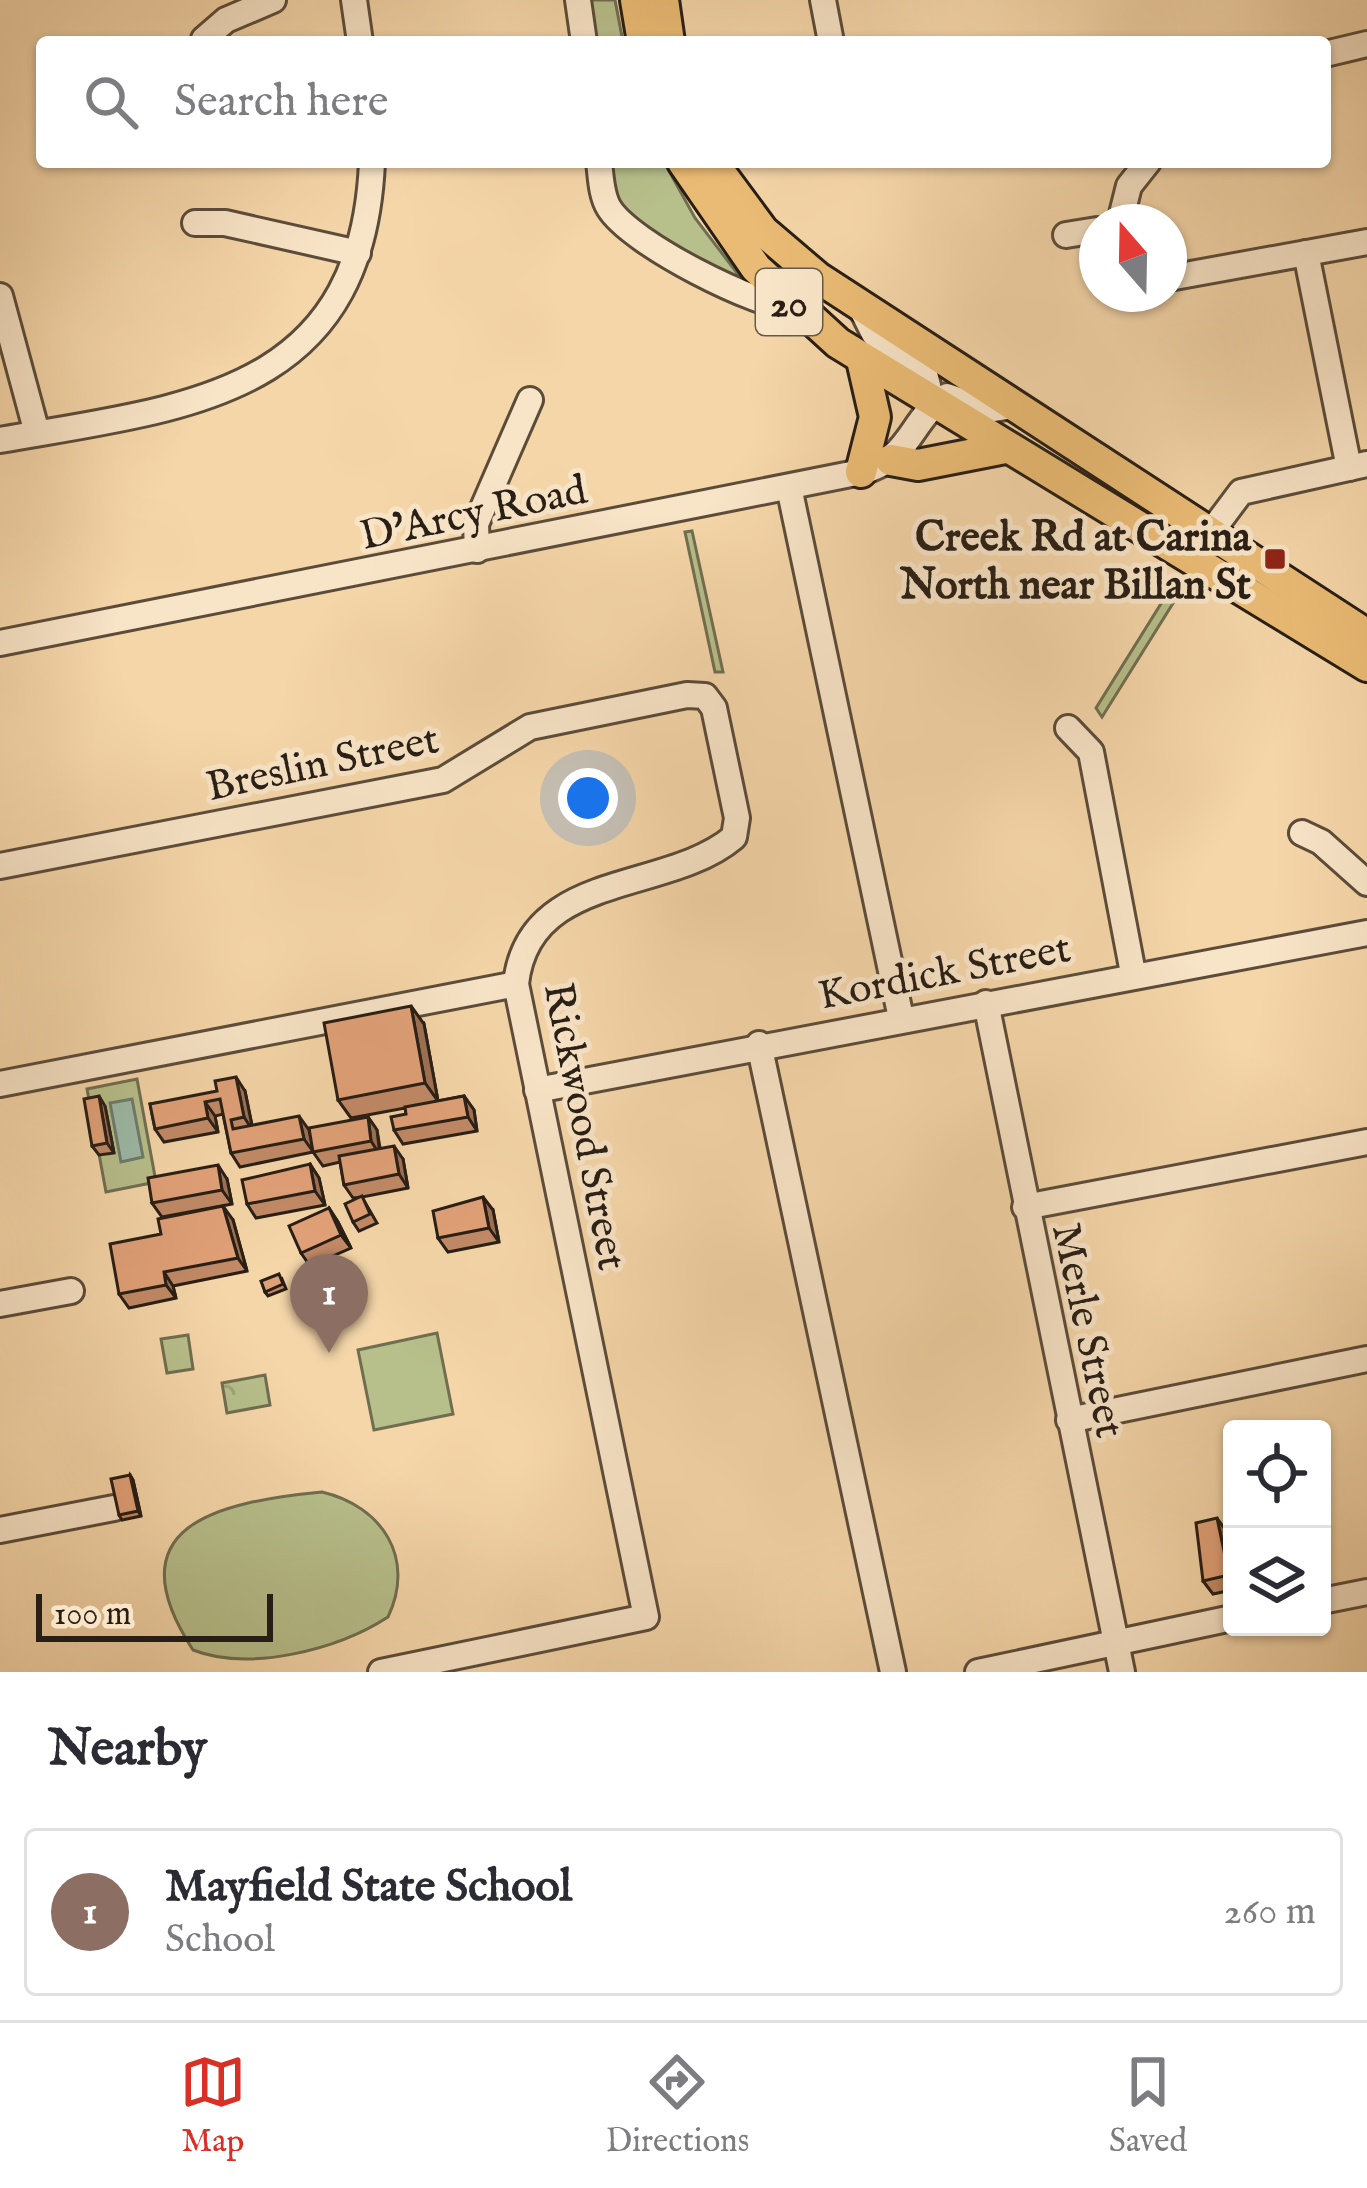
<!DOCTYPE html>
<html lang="en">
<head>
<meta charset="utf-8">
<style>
	:root { --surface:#fff; --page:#f2f2f3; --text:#2b2b33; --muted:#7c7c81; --line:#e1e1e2; --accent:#d93025 }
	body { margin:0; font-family:"IM FELL English",serif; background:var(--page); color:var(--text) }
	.controls { position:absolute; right:36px; bottom:36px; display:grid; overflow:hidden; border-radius:12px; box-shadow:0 3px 9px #0004 }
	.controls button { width:108px; height:108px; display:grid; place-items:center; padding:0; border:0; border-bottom:3px solid var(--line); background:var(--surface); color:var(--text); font:60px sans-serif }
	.compass { position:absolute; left:1079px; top:204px; width:108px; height:108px; border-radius:50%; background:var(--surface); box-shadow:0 3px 9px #0004; rotate:340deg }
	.scale { position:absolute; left:36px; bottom:30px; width:237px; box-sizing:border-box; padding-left:12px; border:6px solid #281e15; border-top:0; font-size:33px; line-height:42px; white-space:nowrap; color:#281e15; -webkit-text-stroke:9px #f8e4c7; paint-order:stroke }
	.you { position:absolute; left:588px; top:798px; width:42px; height:42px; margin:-30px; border:9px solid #fff; border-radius:50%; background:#1a73e8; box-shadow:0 0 0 18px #1a73e833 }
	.badge { display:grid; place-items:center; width:78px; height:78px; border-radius:50%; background:var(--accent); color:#fff; font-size:39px; font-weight:700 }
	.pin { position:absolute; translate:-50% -99px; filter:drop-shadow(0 3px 6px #0008) }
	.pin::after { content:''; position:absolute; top:63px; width:42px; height:36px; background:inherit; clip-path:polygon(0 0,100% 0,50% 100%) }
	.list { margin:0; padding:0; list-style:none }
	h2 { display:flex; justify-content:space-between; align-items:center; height:156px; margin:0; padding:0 48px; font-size:51px }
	h2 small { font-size:39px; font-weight:400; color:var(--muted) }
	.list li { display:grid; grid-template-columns:78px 1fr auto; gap:36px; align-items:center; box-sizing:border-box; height:168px; margin:0 24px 24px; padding:0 24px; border:3px solid var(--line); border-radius:12px }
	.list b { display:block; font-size:45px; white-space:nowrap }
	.list p { margin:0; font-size:39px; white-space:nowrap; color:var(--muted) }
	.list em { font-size:39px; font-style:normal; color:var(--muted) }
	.icon { flex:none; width:66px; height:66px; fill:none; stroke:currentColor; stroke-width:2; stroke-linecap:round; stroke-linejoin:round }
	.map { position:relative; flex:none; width:1367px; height:1672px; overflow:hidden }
	.search { position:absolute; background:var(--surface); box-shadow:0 3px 9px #0004; left:36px; right:36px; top:36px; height:132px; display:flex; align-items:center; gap:30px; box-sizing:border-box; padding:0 42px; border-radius:12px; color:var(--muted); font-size:45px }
	.sheet { height:348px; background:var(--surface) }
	nav { display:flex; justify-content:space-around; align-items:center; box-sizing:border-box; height:168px; border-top:3px solid var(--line); background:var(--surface); font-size:33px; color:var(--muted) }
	nav a { display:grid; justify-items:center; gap:6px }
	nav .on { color:var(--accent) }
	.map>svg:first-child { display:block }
</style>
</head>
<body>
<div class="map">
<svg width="1367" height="1672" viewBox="0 0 1367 1672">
	<defs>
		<pattern id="park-crowns" width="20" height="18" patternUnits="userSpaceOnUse" patternTransform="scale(3)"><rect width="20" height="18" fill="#b7bf8b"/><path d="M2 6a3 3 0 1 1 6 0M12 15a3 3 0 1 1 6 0" fill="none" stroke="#9da477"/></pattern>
	</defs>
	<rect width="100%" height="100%" fill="#f5d6a9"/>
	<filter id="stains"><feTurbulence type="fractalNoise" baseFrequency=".00167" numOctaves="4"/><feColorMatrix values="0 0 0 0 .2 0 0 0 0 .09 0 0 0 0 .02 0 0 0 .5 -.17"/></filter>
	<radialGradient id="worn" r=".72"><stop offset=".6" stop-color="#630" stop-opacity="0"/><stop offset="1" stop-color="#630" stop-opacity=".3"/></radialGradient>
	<g fill="#b7bf8b" stroke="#706e50" stroke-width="3">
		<path d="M587,0H615L623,42H593Z"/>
		<path d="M610,162H664L695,218L750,290L635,221L617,199Z"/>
		<path d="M692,531L723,672H715L685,532Z"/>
		<path d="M1177,578L1185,584L1102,717L1096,708Z"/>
		<path d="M137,1079L156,1182L106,1192L87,1089Z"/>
		<path d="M437,1333L453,1414L374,1430L358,1350Z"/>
		<path d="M188,1335L193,1369L167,1373L161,1339Z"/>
		<path d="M322,1492C382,1506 416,1558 388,1617C337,1650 249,1672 193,1650C112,1526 217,1502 322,1492Z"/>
	</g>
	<path fill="url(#park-crowns)" stroke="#706e50" stroke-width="3" d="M265,1375L270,1405L227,1413L222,1383Z"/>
	<path fill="#9cb9a6" stroke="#6e7b6c" stroke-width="3" d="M132,1099L143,1157L121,1162L110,1103Z"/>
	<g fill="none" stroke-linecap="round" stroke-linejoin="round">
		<defs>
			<g id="minor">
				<path d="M354,0L360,42"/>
				<path d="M578,0L584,42"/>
				<path d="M823,0L831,42"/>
				<path d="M204,39L226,20L273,0"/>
				<path d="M1325,54L1367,44"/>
				<path d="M599,162C601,177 601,195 609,208C631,244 757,307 798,310"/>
				<path d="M1120,222L1129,186L1148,162"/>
				<path d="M195,223H225L358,253"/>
				<path d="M1066,235L1097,230"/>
				<path d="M1306,253L1349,468"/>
				<path d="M1169,278L1367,242"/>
				<path d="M0,296L37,433"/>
				<path d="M860,306L874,334L925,374L933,405"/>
				<path d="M0,440C186,407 362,397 372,162"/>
				<path d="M789,487L901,1018"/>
				<path d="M477,550L476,524L530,400"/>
				<path d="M1190,560L1241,492L1367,464"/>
				<path d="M0,643L861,472C913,458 909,419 947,396L988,410L1013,406"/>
				<path d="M1068,728L1091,752L1133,973"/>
				<path d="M1302,833L1321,842L1367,883"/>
				<path d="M0,866L443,780L530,727L687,695L705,696L714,708L737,818L734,837C667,894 528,870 516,984L646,1617L381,1672"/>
				<path d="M986,1003L1122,1672"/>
				<path d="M759,1044L893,1672"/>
				<path d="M0,1084L516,984"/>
				<path d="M537,1090L1367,933"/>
				<path d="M1025,1207L1367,1142"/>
				<path d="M0,1304L71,1291"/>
				<path d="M1069,1420L1367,1359"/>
				<path d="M0,1530L114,1508"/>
				<path d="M1322,1601L1367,1592"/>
				<path d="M978,1672L1232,1618"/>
			</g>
			<g id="major">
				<path d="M636,0L643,42"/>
				<path d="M663,0L669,42"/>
				<path d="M683,162L756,268L838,343L1367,666"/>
				<path d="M712,162L763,231L817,277L1367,635"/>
				<path d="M891,460L918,465L1005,448"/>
				<path d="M861,472L875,417L862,360"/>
			</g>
		</defs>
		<use href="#minor" stroke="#5b4c3a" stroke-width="30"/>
		<use href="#major" stroke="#281e15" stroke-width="36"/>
		<use href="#minor" stroke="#f8e4c7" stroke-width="24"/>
		<use href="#major" stroke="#eabb74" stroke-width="30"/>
	</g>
	<g fill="#c28a67" stroke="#281e15" stroke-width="3">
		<path d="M424,1024L438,1101L464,1096L474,1110L477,1131L403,1144L394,1130L406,1114L405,1108L351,1118L338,1100Z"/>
		<path d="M245,1091L252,1125L309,1130L368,1117L377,1130L380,1148L403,1159L408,1188L362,1197L377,1223L359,1231L353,1222L362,1197L353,1198L344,1185L340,1162L323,1166L313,1152L240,1167L231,1153L223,1114L215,1116L218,1132L164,1142L155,1129L150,1104Z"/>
		<path d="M105,1106L114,1153L99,1155L92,1146Z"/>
		<path d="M310,1164L319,1178L325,1205L256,1218L247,1204Z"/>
		<path d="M227,1179L232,1204L162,1217L152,1203Z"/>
		<path d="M329,1208L338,1222L351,1248L310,1266L301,1253Z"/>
		<path d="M493,1210L499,1242L448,1252L438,1238Z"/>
		<path d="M233,1220L247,1271L173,1286L176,1298L129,1308L119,1294Z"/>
		<path d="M282,1279L286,1289L268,1296L265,1292Z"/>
		<path d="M130,1475L133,1480L141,1516L122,1520L119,1515Z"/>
		<path d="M1227,1532L1232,1559V1590L1213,1594L1203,1581Z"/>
	</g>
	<g fill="#9e7154" stroke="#281e15" stroke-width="3">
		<path d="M411,1006L424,1024L438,1101L425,1083Z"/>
		<path d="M236,1077L245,1091L253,1131L244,1117Z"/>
		<path d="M99,1096L105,1106L114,1153L107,1143Z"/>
		<path d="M464,1096L474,1110L477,1131L468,1117Z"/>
		<path d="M205,1102L215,1116L218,1132L208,1118Z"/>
		<path d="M299,1116L309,1130L314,1153L304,1139Z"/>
		<path d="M368,1117L377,1130L380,1155L371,1141Z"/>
		<path d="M394,1146L403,1159L408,1188L399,1174Z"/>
		<path d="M310,1164L319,1178L325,1205L315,1191Z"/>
		<path d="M218,1165L227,1179L232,1204L222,1190Z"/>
		<path d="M483,1197L493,1210L499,1242L489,1228Z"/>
		<path d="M223,1206L233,1220L247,1271L238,1258Z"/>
		<path d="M329,1208L338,1222L351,1248L341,1235Z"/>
		<path d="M164,1272L173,1286L176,1298L166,1285Z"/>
		<path d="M130,1475L133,1480L141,1516L138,1511Z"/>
		<path d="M1217,1518L1227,1532L1232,1559V1580L1229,1575Z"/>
	</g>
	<g fill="#e1a178" stroke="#281e15" stroke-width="3">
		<path d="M411,1006L425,1083L338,1100L324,1023Z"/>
		<path d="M236,1077L244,1117L231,1120L233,1129L299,1116L304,1139L231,1153L220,1099L205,1102L208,1118L155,1129L150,1104L217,1091L215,1081Z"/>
		<path d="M99,1096L107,1143L92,1146L84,1099Z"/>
		<path d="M464,1096L468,1117L394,1130L391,1117L406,1114L405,1107Z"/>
		<path d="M368,1117L371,1141L313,1152L309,1128Z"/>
		<path d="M394,1146L399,1174L344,1185L339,1156Z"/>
		<path d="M310,1164L315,1191L247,1204L242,1180Z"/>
		<path d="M218,1165L222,1190L152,1203L148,1178Z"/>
		<path d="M362,1196L370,1214L353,1222L345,1204Z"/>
		<path d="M483,1197L489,1228L438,1238L433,1211Z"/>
		<path d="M223,1206L238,1258L164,1272L166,1285L119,1294L110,1244L161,1234L158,1219Z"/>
		<path d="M329,1208L341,1235L301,1253L289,1226Z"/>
		<path d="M279,1274L283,1284L265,1292L261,1281Z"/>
		<path d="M130,1475L138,1511L119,1515L111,1479Z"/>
		<path d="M1217,1518L1229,1575L1203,1581L1196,1523Z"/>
	</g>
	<rect fill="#8f2418" stroke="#f8e4c7" stroke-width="4.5" x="1263" y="547" width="24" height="24" rx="6"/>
	<g text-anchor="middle" stroke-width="10" stroke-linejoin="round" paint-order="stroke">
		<rect fill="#f8e4c7" stroke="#66594a" stroke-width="3" x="756" y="269" width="66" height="66" rx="9"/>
		<g font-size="39" font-weight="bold" fill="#281e15">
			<text x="789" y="316">20</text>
		</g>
		<g font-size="42" fill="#281e15" stroke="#f8e4c7">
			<text transform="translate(473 511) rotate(-12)" y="15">D'Arcy Road</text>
			<text transform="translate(322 761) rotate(-12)" y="15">Breslin Street</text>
			<text transform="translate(944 970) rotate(-11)" y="15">Kordick Street</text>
			<text transform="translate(587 1126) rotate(79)" y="15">Rickwood Street</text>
			<text transform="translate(1090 1330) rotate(78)" y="15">Merle Street</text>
		</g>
		<g font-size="42" font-weight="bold" fill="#281e15" stroke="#f8e4c7" text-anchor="end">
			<text x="1251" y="550">Creek Rd at Carina<tspan x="1251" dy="48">North near Billan St</tspan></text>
		</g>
	</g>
	<rect width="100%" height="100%" filter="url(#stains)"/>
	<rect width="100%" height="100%" fill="url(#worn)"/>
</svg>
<div class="controls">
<button><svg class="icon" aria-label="locate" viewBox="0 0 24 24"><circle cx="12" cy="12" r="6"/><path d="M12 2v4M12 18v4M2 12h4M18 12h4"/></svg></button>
<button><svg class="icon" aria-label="layers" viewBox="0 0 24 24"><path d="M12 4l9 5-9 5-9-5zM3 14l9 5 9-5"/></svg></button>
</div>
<svg class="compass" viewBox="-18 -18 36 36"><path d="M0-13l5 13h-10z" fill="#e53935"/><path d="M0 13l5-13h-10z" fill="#7c7c81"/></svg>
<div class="scale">100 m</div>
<div class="you"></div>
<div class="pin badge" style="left:329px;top:1353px;background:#8d6e63">1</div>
<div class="search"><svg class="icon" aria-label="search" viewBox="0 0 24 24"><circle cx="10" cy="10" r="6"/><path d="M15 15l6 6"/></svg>Search here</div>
</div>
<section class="sheet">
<h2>Nearby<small></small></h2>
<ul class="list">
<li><span class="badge" style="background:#8d6e63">1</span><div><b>Mayfield State School</b><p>School</p></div><em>260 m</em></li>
</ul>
</section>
<nav>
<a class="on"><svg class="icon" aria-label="map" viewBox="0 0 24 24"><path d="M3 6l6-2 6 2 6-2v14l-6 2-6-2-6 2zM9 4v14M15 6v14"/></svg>Map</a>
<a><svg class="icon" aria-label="directions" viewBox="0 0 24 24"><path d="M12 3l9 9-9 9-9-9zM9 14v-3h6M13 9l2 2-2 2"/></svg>Directions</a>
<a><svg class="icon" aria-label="saved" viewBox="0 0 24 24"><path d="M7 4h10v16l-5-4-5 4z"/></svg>Saved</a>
</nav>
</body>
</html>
